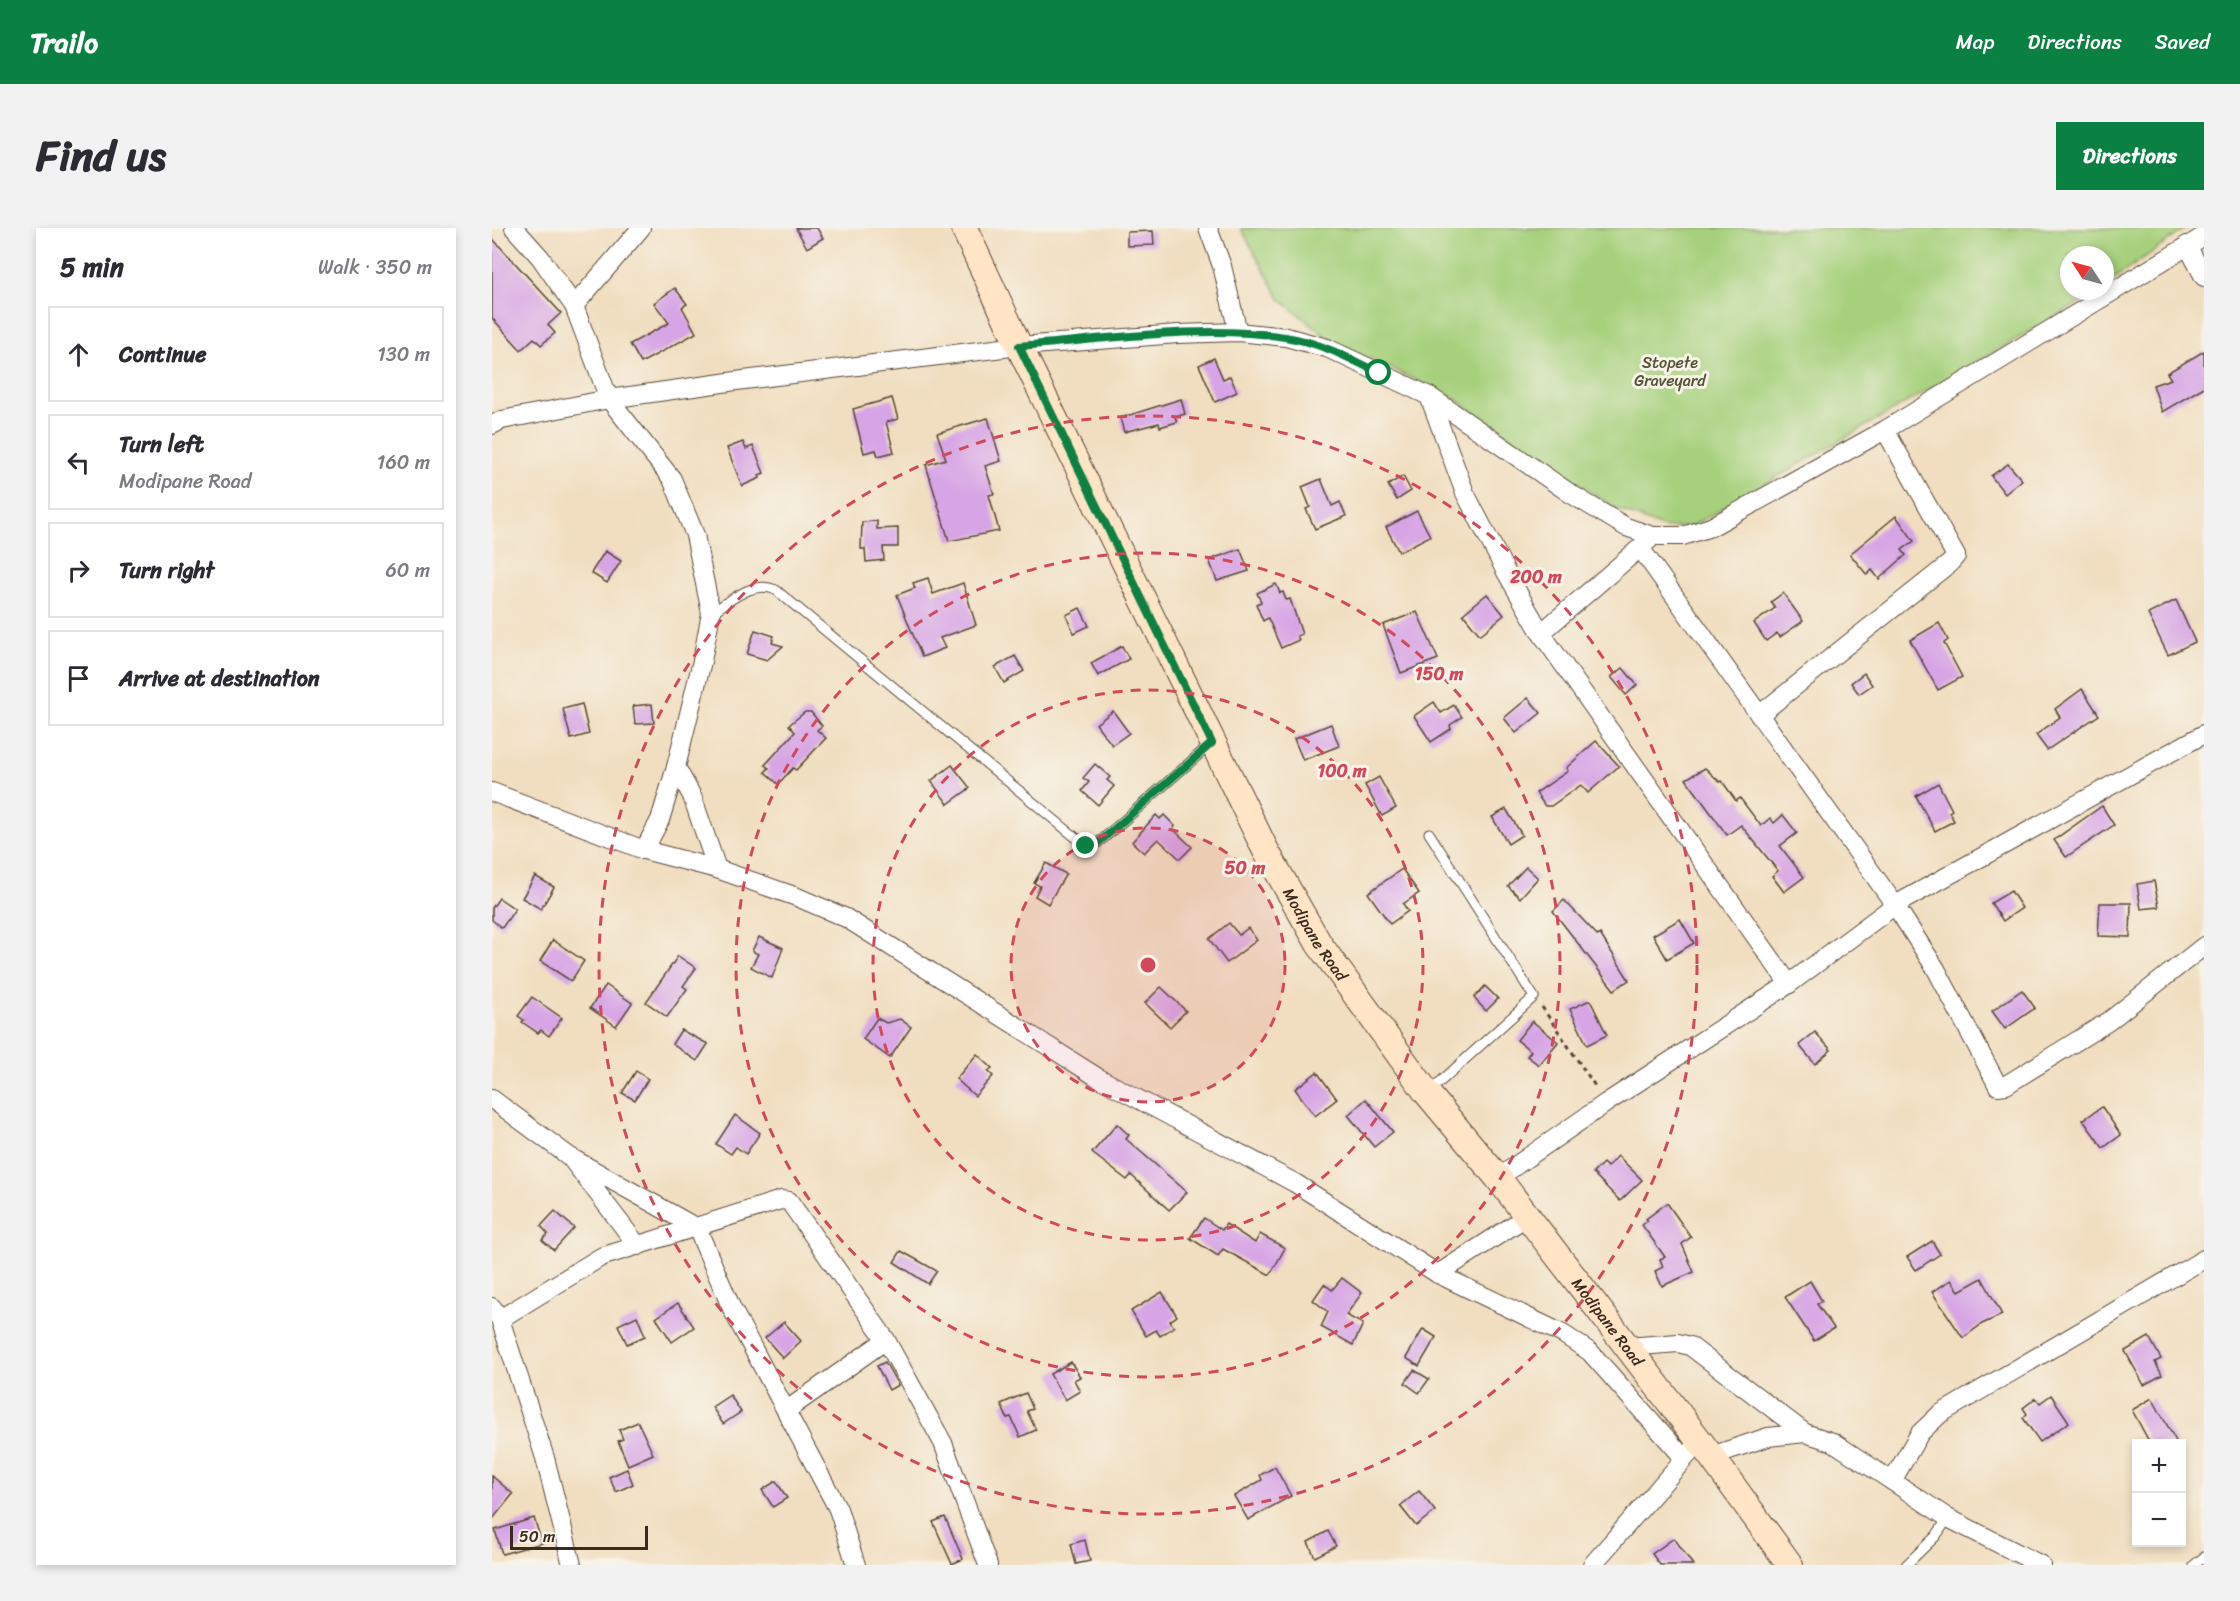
<!DOCTYPE html>
<html lang="en">
<head>
<meta charset="utf-8">
<style>
	:root { --surface:#fff; --page:#f2f2f3; --text:#2b2b33; --muted:#7c7c81; --line:#e1e1e2; --accent:#0b8043 }
	body { margin:0; font-family:Sriracha,sans-serif; background:var(--page); color:var(--text) }
	.controls { position:absolute; right:18px; bottom:18px; display:grid; overflow:hidden; border-radius:0px; box-shadow:0 3px 9px #0003 }
	.controls button { width:54px; height:54px; display:grid; place-items:center; padding:0; border:0; border-bottom:2px solid var(--line); background:var(--surface); color:var(--text); font:30px sans-serif }
	.compass { position:absolute; left:1568px; top:18px; width:54px; height:54px; border-radius:50%; background:var(--surface); box-shadow:0 3px 9px #0003; rotate:306deg }
	.scale { position:absolute; left:18px; bottom:15px; width:138px; box-sizing:border-box; padding-left:6px; border:3px solid #3b2a1e; border-top:0; font-size:16px; line-height:21px; white-space:nowrap; color:#3b2a1e; -webkit-text-stroke:4px #f7f3e8; paint-order:stroke }
	.stop { position:absolute; width:18px; height:18px; margin:-14px; border:4px solid #0b8043; border-radius:50%; background:#fff }
	.stop.end { background:#0b8043; border-color:#fff; box-shadow:0 2px 6px #0008 }
	.list { margin:0; padding:0; list-style:none }
	h2 { display:flex; justify-content:space-between; align-items:center; height:78px; margin:0; padding:0 24px; font-size:26px }
	h2 small { font-size:20px; font-weight:400; color:var(--muted) }
	.list li { display:grid; grid-template-columns:39px 1fr auto; gap:18px; align-items:center; box-sizing:border-box; height:96px; margin:0 12px 12px; padding:0 12px; border:2px solid var(--line); border-radius:0px }
	.list b { display:block; font-size:22px; white-space:nowrap }
	.list p { margin:0; font-size:20px; white-space:nowrap; color:var(--muted) }
	.list em { font-size:20px; font-style:normal; color:var(--muted) }
	.icon { flex:none; width:33px; height:33px; fill:none; stroke:currentColor; stroke-width:2; stroke-linecap:round; stroke-linejoin:round }
	.map { position:relative; flex:none; width:1712px; height:1337px; overflow:hidden; border-radius:0px }
	header { display:flex; align-items:center; gap:36px; box-sizing:border-box; height:84px; padding:0 30px; background:var(--accent); color:#fff }
	header strong { font-size:28px }
	nav { display:flex; gap:33px; margin-inline-start:auto; font-size:21px }
	.intro { display:flex; align-items:center; justify-content:space-between; box-sizing:border-box; height:144px; padding:0 36px }
	h1 { margin:0; font-size:42px }
	.button { padding:15px 27px; border-radius:0px; background:var(--accent); color:#fff; font-size:21px; font-weight:700 }
	main { display:flex; gap:36px; padding:0 36px }
	aside { flex:1; background:var(--surface); border-radius:0px; box-shadow:0 3px 9px #0003 }
	.map>svg:first-child { display:block }
</style>
</head>
<body>
<header>
<strong>Trailo</strong>
<nav><a>Map</a><a>Directions</a><a>Saved</a></nav>
</header>
<div class="intro"><h1>Find us</h1><a class="button">Directions</a></div>
<main>
<aside>
<h2>5 min<small>Walk · 350 m</small></h2>
<ul class="list">
<li><svg class="icon" aria-label="ahead" viewBox="0 0 24 24"><path d="M12 20V5M6 11l6-6 6 6"/></svg><div><b>Continue</b></div><em>130 m</em></li>
<li><svg class="icon" aria-label="left" viewBox="0 0 24 24"><path d="M17 20v-9H6M10 6l-5 5 5 5"/></svg><div><b>Turn left</b><p>Modipane Road</p></div><em>160 m</em></li>
<li><svg class="icon" aria-label="right" viewBox="0 0 24 24"><path d="M7 20v-9h11M14 6l5 5-5 5"/></svg><div><b>Turn right</b></div><em>60 m</em></li>
<li><svg class="icon" aria-label="arrive" viewBox="0 0 24 24"><path d="M6 21V4h12l-3 4 3 4H6"/></svg><div><b>Arrive at destination</b></div></li>
</ul>
</aside>
<div class="map">
<svg width="1712" height="1337" viewBox="0 0 1712 1337">
	<rect width="100%" height="100%" fill="#f7f3e8"/>
	<filter id="ink" filterUnits="userSpaceOnUse"><feTurbulence type="fractalNoise" baseFrequency=".0167" numOctaves="2"/><feDisplacementMap in="SourceGraphic" scale="12" xChannelSelector="R" yChannelSelector="G"/><feConvolveMatrix kernelMatrix="1 2 1 2 8 2 1 2 1" color-interpolation-filters="sRGB"/></filter>
	<filter id="wash" filterUnits="userSpaceOnUse"><feTurbulence type="fractalNoise" baseFrequency=".008" numOctaves="4" result="noise"/><feDisplacementMap in="SourceGraphic" scale="24" xChannelSelector="R" yChannelSelector="G"/><feGaussianBlur stdDeviation="1.35" result="paint"/><feColorMatrix in="noise" values="0 0 0 0 0 0 0 0 0 0 0 0 0 0 0 0 0 1.4 0 .05"/><feComposite in="paint" operator="in"/></filter>
	<g filter="url(#wash)">
		<rect width="100%" height="100%" fill="#f1dec0"/>
		<path fill="#a6d07c" stroke="#707d4d" stroke-width="1.5" d="M749,0H1695L1613,57V27H1577V63H1604L1584,77L1198,299L1172,300L1121,279L960,169L838,112L788,71Z"/>
		<g id="blocks">
			<g fill="#d7a5e5">
				<path d="M304,0H325L331,10L315,20Z"/>
				<path d="M661,3L662,17L635,18V4Z"/>
				<path d="M0,10L69,85L56,97L63,105L49,117L42,110L29,122L0,90Z"/>
				<path d="M183,60L195,76L190,79L204,105L149,135L138,116L177,95L162,75Z"/>
				<path d="M1712,123V159L1670,184L1661,157L1679,151L1675,145Z"/>
				<path d="M722,130L731,151L738,148L745,164L723,174L707,137Z"/>
				<path d="M400,170L406,191L394,194L402,224L386,228L384,222L372,225L361,181Z"/>
				<path d="M689,171L693,186L683,189L685,194L668,199L667,195L632,204L628,190Z"/>
				<path d="M496,190L509,233L493,238L502,266L497,267L507,303L457,313L434,237L454,231L445,205Z"/>
				<path d="M251,214L254,221L261,218L272,245L267,247L268,250L250,258L235,220Z"/>
				<path d="M1516,236L1530,252L1513,266L1499,248Z"/>
				<path d="M911,248L919,263L905,272L896,257Z"/>
				<path d="M829,251L840,278L848,274L854,288L823,301L814,281L818,279L810,259Z"/>
				<path d="M925,283L938,308L907,324L894,299Z"/>
				<path d="M1404,288L1422,313L1410,322L1414,327L1387,351L1380,342L1375,347L1358,326Z"/>
				<path d="M385,293V301L406,300V319H391L392,332L374,334L373,321H369L370,294Z"/>
				<path d="M748,321L757,343L725,353L717,332Z"/>
				<path d="M113,323L129,333L115,355L99,345Z"/>
				<path d="M436,350L441,366L471,355L484,397L448,410L453,420L430,429L405,367L423,360L421,355Z"/>
				<path d="M784,356L788,365L791,364L794,372L798,371L810,406L805,408L807,412L789,420L776,390L771,393L764,376L769,374L765,365Z"/>
				<path d="M1291,365L1311,393L1288,409L1285,405L1274,413L1262,395L1283,380L1279,374Z"/>
				<path d="M995,366L1012,387L988,407L971,386Z"/>
				<path d="M1684,372L1703,414L1676,427L1656,386Z"/>
				<path d="M588,380L597,398L582,405L574,387Z"/>
				<path d="M925,384L946,431L909,445L891,397Z"/>
				<path d="M1447,395L1456,412L1452,415L1470,449L1446,462L1418,412Z"/>
				<path d="M263,402L282,408L280,415L291,418L275,432L255,426Z"/>
				<path d="M630,418L637,431L606,448L599,435Z"/>
				<path d="M523,428L532,443L512,455L503,439Z"/>
				<path d="M1131,440L1145,457L1134,467L1119,449Z"/>
				<path d="M1372,445L1380,457L1367,466L1359,455Z"/>
				<path d="M1590,461L1607,487L1555,522L1544,507L1568,489L1563,481Z"/>
				<path d="M1036,470L1049,485L1024,505L1012,490Z"/>
				<path d="M942,474L949,485L962,477L970,489L958,497L959,501L939,514L922,488Z"/>
				<path d="M90,476L97,506L79,511L71,481Z"/>
				<path d="M160,476L162,495L143,496L141,478Z"/>
				<path d="M621,483L637,505L620,517L604,496Z"/>
				<path d="M313,484H319L330,498L325,502L334,510L304,542L301,540L286,556L273,544L277,540L273,537L303,504L297,497Z"/>
				<path d="M839,496L847,518L811,532L802,511Z"/>
				<path d="M1104,513L1127,538L1096,565L1089,557L1059,578H1053L1044,565L1076,543L1074,540Z"/>
				<path d="M603,536L618,549L615,552L622,558L606,577L590,563L597,554L591,550Z"/>
				<path d="M460,537L478,560L456,576L439,553Z"/>
				<path d="M1213,540L1228,554L1230,553L1244,573L1248,570L1269,598L1278,590L1282,595L1291,587L1305,605L1288,618L1312,649L1292,664L1280,648L1286,643L1249,597L1235,607L1194,551Z"/>
				<path d="M887,549L904,580L890,588L873,557Z"/>
				<path d="M1446,555L1460,582L1457,584L1462,593L1443,603L1424,568Z"/>
				<path d="M1610,578L1622,597L1574,629L1562,612Z"/>
				<path d="M1014,581L1030,607L1016,616L1000,589Z"/>
				<path d="M664,587L668,591L672,587L683,598L681,601L700,619L688,631L666,611L652,625L640,614Z"/>
				<path d="M554,635L574,646L556,676L543,668L548,658L542,655Z"/>
				<path d="M1034,639L1046,650L1028,670L1016,658Z"/>
				<path d="M910,641L927,665L911,676L916,683L898,696L876,665Z"/>
				<path d="M43,648L62,659L49,681L30,670Z"/>
				<path d="M1662,653L1667,679L1649,681L1645,656Z"/>
				<path d="M1519,663L1530,680L1511,693L1499,675Z"/>
				<path d="M7,670L23,681L10,700L0,692V680Z"/>
				<path d="M1072,672L1106,708L1108,706L1137,752L1122,762L1061,683Z"/>
				<path d="M1608,675H1639L1638,709L1606,708Z"/>
				<path d="M1188,691L1202,715L1175,731L1161,707Z"/>
				<path d="M737,695L747,707L756,700L765,712L735,735L717,711Z"/>
				<path d="M267,709L291,720L280,750L259,739L266,726L260,723Z"/>
				<path d="M61,712L92,733L79,753L48,733Z"/>
				<path d="M186,728L204,740L191,758L195,761L175,789L154,774Z"/>
				<path d="M114,757L140,775L124,798L98,780Z"/>
				<path d="M993,758L1006,771L994,783L982,770Z"/>
				<path d="M669,759L694,783L678,799L653,775Z"/>
				<path d="M1530,762L1543,780L1513,801L1500,783Z"/>
				<path d="M40,769L70,790L57,808L49,802L46,805L30,794L32,792L26,788Z"/>
				<path d="M1098,772L1115,807L1095,817L1078,781Z"/>
				<path d="M385,790L394,795L408,791L419,799L398,830L371,811Z"/>
				<path d="M1040,793L1066,814L1047,837L1035,828L1039,823L1025,812Z"/>
				<path d="M189,802L216,816L205,833L180,816Z"/>
				<path d="M1323,804L1339,822L1323,836L1307,817Z"/>
				<path d="M485,826L500,840L496,843L501,848L483,868L464,851Z"/>
				<path d="M144,843L156,851L143,872L130,865Z"/>
				<path d="M825,844L845,871L823,888L803,861Z"/>
				<path d="M874,871L901,904L882,919L856,887Z"/>
				<path d="M1610,879L1629,907L1611,920L1591,892Z"/>
				<path d="M243,887L268,905L254,926L244,919L239,926L224,916Z"/>
				<path d="M625,896L637,907L634,911L695,964L677,982L639,947L635,952L600,925Z"/>
				<path d="M1126,928L1150,952L1128,973L1101,945L1111,935L1115,939Z"/>
				<path d="M1175,975L1199,1009L1190,1016L1202,1044L1170,1058L1163,1043L1171,1039L1168,1031L1173,1029L1150,997L1156,993L1154,991Z"/>
				<path d="M63,983L82,1000L62,1022L50,1012L56,1006L49,998Z"/>
				<path d="M712,990L730,1002L734,996L763,1015L768,1006L793,1020L778,1047L731,1021L726,1028L698,1010Z"/>
				<path d="M1440,1013L1448,1026L1424,1042L1415,1029Z"/>
				<path d="M409,1023L445,1043L436,1056L402,1034Z"/>
				<path d="M850,1050L870,1065L854,1087L871,1096L861,1117L829,1099L836,1084L821,1072L832,1056L840,1062Z"/>
				<path d="M1490,1050L1510,1087L1490,1096L1471,1110L1440,1064L1459,1052L1467,1063Z"/>
				<path d="M1318,1053L1330,1073L1325,1076L1342,1100L1322,1113L1293,1069Z"/>
				<path d="M670,1064L685,1088L678,1093L682,1099L668,1108L664,1102L654,1108L639,1083Z"/>
				<path d="M186,1075L202,1099L180,1114L164,1090Z"/>
				<path d="M145,1088L153,1108L135,1116L126,1097Z"/>
				<path d="M292,1094L309,1113L291,1130L273,1110Z"/>
				<path d="M931,1101L944,1109L927,1138L914,1130Z"/>
				<path d="M1657,1109L1669,1131L1663,1134L1670,1147L1652,1157L1633,1123Z"/>
				<path d="M393,1134L406,1157L397,1162L385,1138Z"/>
				<path d="M579,1134L588,1149L582,1152L588,1163L573,1172L558,1146Z"/>
				<path d="M922,1142L937,1151L927,1165L913,1155Z"/>
				<path d="M534,1165L541,1181L535,1183L544,1202L528,1209L519,1189L515,1190L509,1176Z"/>
				<path d="M238,1167L249,1184L231,1196L220,1179Z"/>
				<path d="M1559,1167L1577,1194L1548,1214L1531,1190L1535,1186L1531,1180L1544,1170L1548,1175Z"/>
				<path d="M1660,1170L1685,1215H1658L1640,1182Z"/>
				<path d="M146,1194L161,1226L136,1237L126,1213L131,1211L127,1202Z"/>
				<path d="M783,1239L799,1268L756,1292L742,1268L770,1252L768,1247Z"/>
				<path d="M135,1241L141,1256L124,1264L117,1249Z"/>
				<path d="M0,1248L21,1266L0,1292Z"/>
				<path d="M284,1253L295,1270L281,1279L270,1262Z"/>
				<path d="M927,1263L943,1283L924,1298L908,1278Z"/>
				<path d="M453,1289L471,1331L460,1336L441,1294Z"/>
				<path d="M42,1290L50,1315L10,1326L3,1302Z"/>
				<path d="M836,1303L844,1318L823,1329L816,1314Z"/>
				<path d="M1182,1310L1201,1337H1168L1160,1326Z"/>
				<path d="M593,1312L598,1333L584,1336L579,1316Z"/>
			</g>
		</g>
	</g>
	<g filter="url(#ink)">
		<use href="#blocks" fill-opacity="0" stroke="#564536" stroke-width="1.5"/>
		<g fill="none" stroke-linecap="round" stroke-linejoin="round">
			<defs>
				<g id="lane">
					<path d="M219,385C240,372 260,352 284,362L594,618L603,617L612,610L720,515"/>
					<path d="M937,864L1042,769L937,605"/>
					<path d="M1414,1337L1444,1308L1456,1290"/>
					<path d="M1702,1337L1712,1329"/>
				</g>
				<g id="street">
					<path d="M22,0L48,29L82,78L117,171L180,251L203,307L219,385L210,433L184,539L200,568L225,641"/>
					<path d="M716,0L730,38L746,104"/>
					<path d="M1695,17L1712,49"/>
					<path d="M82,78L149,0"/>
					<path d="M937,168L973,265L1014,344L1049,405L1297,756"/>
					<path d="M0,197L10,192L117,171L244,153L527,118L686,106L746,104L794,109L835,120L937,168L1079,266L1134,299L1161,308H1191L1219,299L1393,202L1712,8"/>
					<path d="M1149,321L1403,677L1444,741L1506,858L1514,857L1617,793L1712,718"/>
					<path d="M1049,405L1157,312"/>
					<path d="M1267,487L1458,335L1464,328L1393,202"/>
					<path d="M0,564L152,622L225,641L305,669L354,690L605,849L803,955L946,1046L1071,1106L1098,1124L1192,1230"/>
					<path d="M152,622L168,592L184,539"/>
					<path d="M0,871L78,929L146,1018"/>
					<path d="M78,929L205,1000L240,1081L346,1281L364,1337"/>
					<path d="M1006,950L1114,875L1297,756L1403,677L1712,506"/>
					<path d="M946,1046L1034,989"/>
					<path d="M0,1079L8,1091L53,1230L80,1337"/>
					<path d="M8,1091L109,1029L289,972L297,973L394,1112L451,1215L496,1337"/>
					<path d="M1135,1119L1186,1115L1198,1118L1313,1205"/>
					<path d="M295,1182L394,1112"/>
					<path d="M1219,1228L1276,1209L1313,1205L1341,1214L1456,1290L1549,1337"/>
					<path d="M1400,1253L1428,1205L1448,1186L1712,1031"/>
					<path d="M1100,1337L1199,1223"/>
				</g>
				<g id="secondary">
					<path id="s1" d="M472,0L527,118L774,623L827,716L935,865L1006,950L1219,1228L1298,1337"/>
				</g>
			</defs>
			<use href="#lane" stroke="#564536" stroke-width="11"/>
			<use href="#street" stroke="#564536" stroke-width="20"/>
			<use href="#secondary" stroke="#564536" stroke-width="28"/>
			<path stroke="#564536" stroke-width="3" stroke-dasharray="4.5 4.5" stroke-linecap="butt" d="M1050,779L1105,861"/>
			<use href="#lane" stroke="#fff" stroke-width="9"/>
			<use href="#street" stroke="#fff" stroke-width="18"/>
			<use href="#secondary" stroke="#ffe4c6" stroke-width="26"/>
		</g>
	</g>
	<g fill="none" stroke-linecap="round" stroke-linejoin="round" filter="url(#ink)">
		<path stroke="#0b8043" stroke-width="8" d="M594,618L603,617L612,610L720,515L527,118C611,112 710,96 793,109C827,114 857,130 887,145"/>
	</g>
	<circle cx="656" cy="737" r="137" fill="#d1495b" fill-opacity=".12"/>
	<g fill="none" stroke="#d1495b" stroke-width="3" stroke-dasharray="10 8">
		<circle cx="656" cy="737" r="137"/>
		<circle cx="656" cy="737" r="275"/>
		<circle cx="656" cy="737" r="412"/>
		<circle cx="656" cy="737" r="549"/>
	</g>
	<g text-anchor="middle" stroke-width="6" stroke-linejoin="round" paint-order="stroke">
		<g font-size="16" fill="#565436" stroke="#f7f3e8">
			<text x="1178" y="140">Stopete<tspan x="1178" dy="18">Graveyard</tspan></text>
		</g>
		<g font-size="16" fill="#3b2a1e" stroke="#f7f3e8">
			<text dy="6" stroke="none"><textPath href="#s1" startOffset="789">Modipane Road</textPath></text>
			<text dy="6" stroke="none"><textPath href="#s1" startOffset="1275">Modipane Road</textPath></text>
		</g>
	</g>
	<circle cx="656" cy="737" r="9" fill="#d1495b" stroke="#f7f3e8" stroke-width="3"/>
	<g font-size="18" text-anchor="middle" font-weight="bold" fill="#d1495b" stroke="#f7f3e8" stroke-width="6" stroke-linejoin="round" paint-order="stroke">
		<text x="1044" y="355">200 m</text>
		<text x="947" y="452">150 m</text>
		<text x="850" y="549">100 m</text>
		<text x="753" y="646">50 m</text>
	</g>
</svg>
<div class="controls">
<button>+</button>
<button>−</button>
</div>
<svg class="compass" viewBox="-18 -18 36 36"><path d="M0-13l5 13h-10z" fill="#e53935"/><path d="M0 13l5-13h-10z" fill="#7c7c81"/></svg>
<div class="scale">50 m</div>
<div class="stop" style="left:887px;top:145px"></div>
<div class="stop end" style="left:594px;top:618px"></div>
</div>
</main>
</body>
</html>
